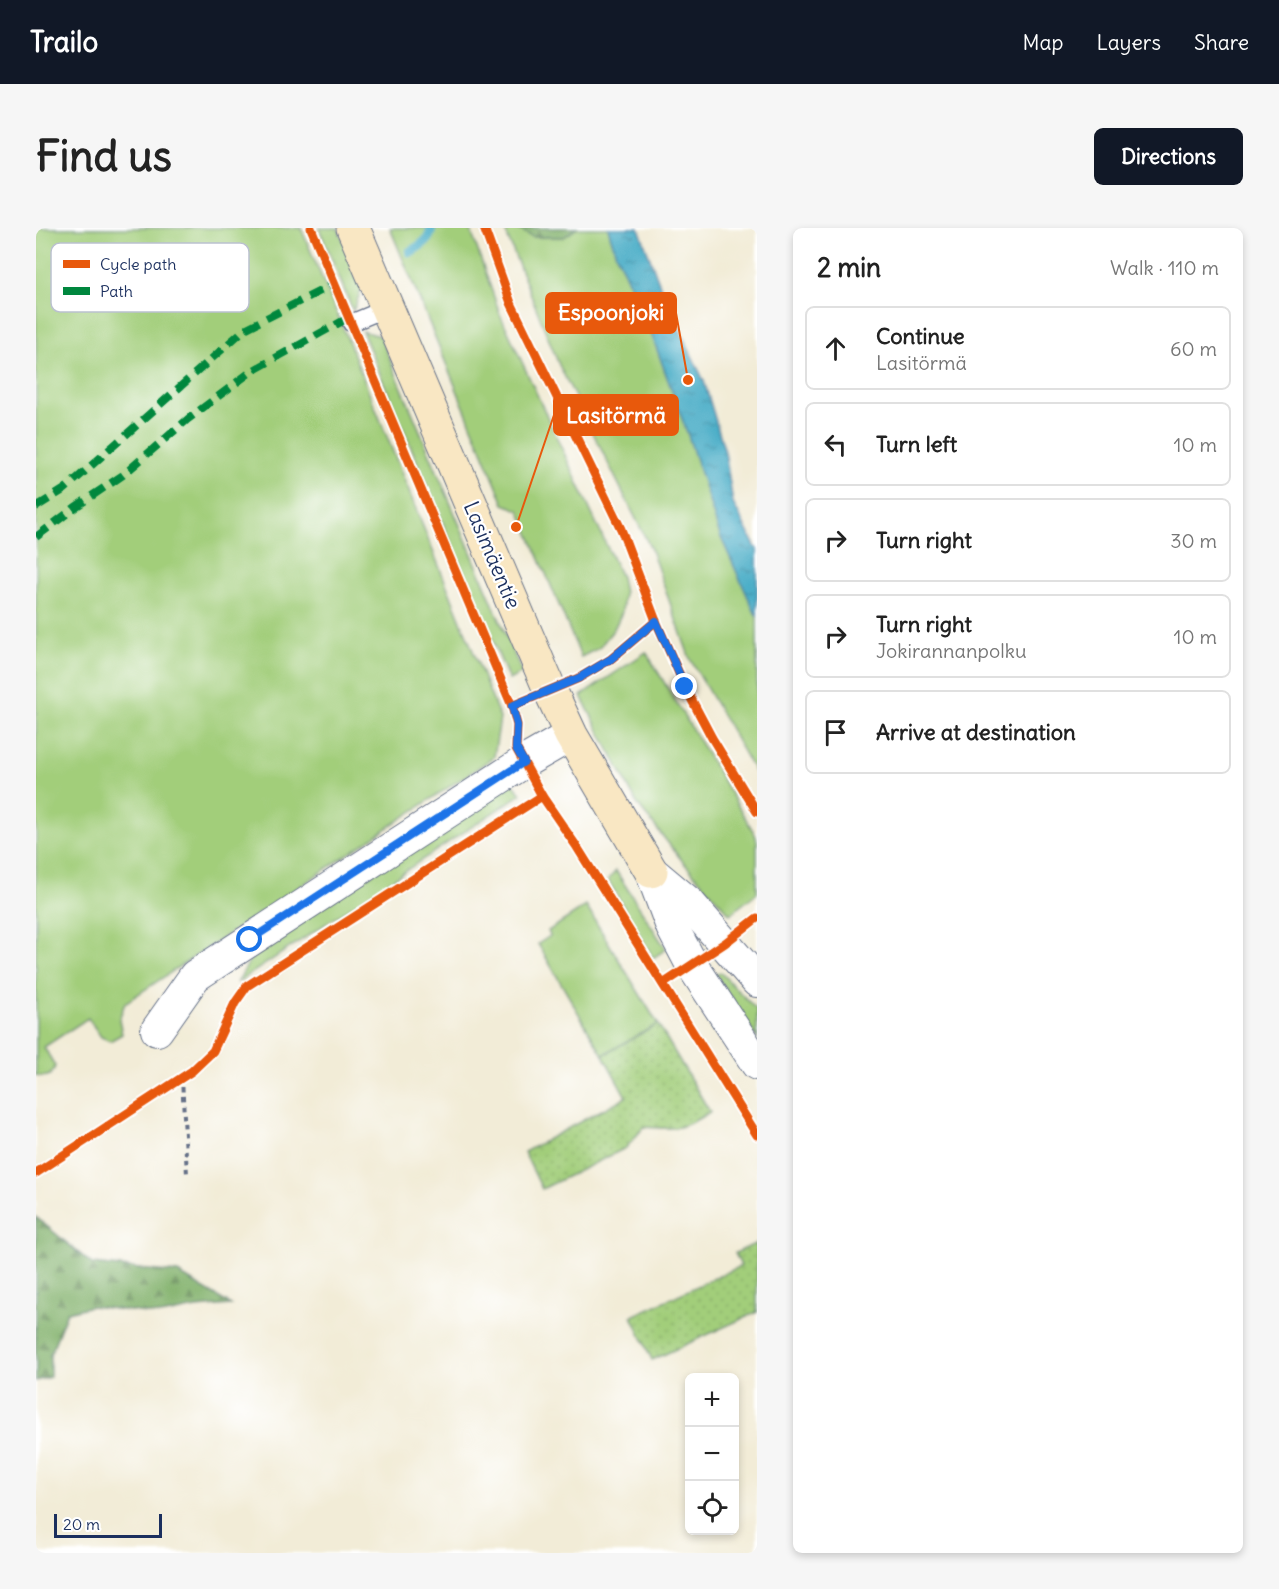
<!DOCTYPE html>
<html lang="en">
<head>
<meta charset="utf-8">
<style>
	:root { --surface:#fff; --page:#f6f6f6; --text:#222; --muted:#767676; --line:#e0e0e0; --accent:#111827 }
	body { margin:0; font-family:Delius,sans-serif; background:var(--page); color:var(--text) }
	.controls { position:absolute; right:18px; bottom:18px; display:grid; overflow:hidden; border-radius:9px; box-shadow:0 3px 9px #0003 }
	.controls button { width:54px; height:54px; display:grid; place-items:center; padding:0; border:0; border-bottom:2px solid var(--line); background:var(--surface); color:var(--text); font:30px sans-serif }
	.scale { position:absolute; left:18px; bottom:15px; width:108px; box-sizing:border-box; padding-left:6px; border:3px solid #1b2f5e; border-top:0; font-size:16px; line-height:21px; white-space:nowrap; color:#1b2f5e; -webkit-text-stroke:4px #fff; paint-order:stroke }
	.stop { position:absolute; width:18px; height:18px; margin:-14px; border:4px solid #1a73e8; border-radius:50%; background:#fff }
	.stop.end { background:#1a73e8; border-color:#fff; box-shadow:0 2px 6px #0008 }
	.list { margin:0; padding:0; list-style:none }
	h2 { display:flex; justify-content:space-between; align-items:center; height:78px; margin:0; padding:0 24px; font-size:26px }
	h2 small { font-size:20px; font-weight:400; color:var(--muted) }
	.list li { display:grid; grid-template-columns:39px 1fr auto; gap:18px; align-items:center; box-sizing:border-box; height:84px; margin:0 12px 12px; padding:0 12px; border:2px solid var(--line); border-radius:9px }
	.list b { display:block; font-size:22px; white-space:nowrap }
	.list p { margin:0; font-size:20px; white-space:nowrap; color:var(--muted) }
	.list em { font-size:20px; font-style:normal; color:var(--muted) }
	.icon { flex:none; width:33px; height:33px; fill:none; stroke:currentColor; stroke-width:2; stroke-linecap:round; stroke-linejoin:round }
	.map { position:relative; flex:none; width:721px; height:1325px; overflow:hidden; border-radius:9px }
	header { display:flex; align-items:center; gap:36px; box-sizing:border-box; height:84px; padding:0 30px; background:var(--accent); color:#fff }
	header strong { font-size:28px }
	nav { display:flex; gap:33px; margin-inline-start:auto; font-size:21px }
	.intro { display:flex; align-items:center; justify-content:space-between; box-sizing:border-box; height:144px; padding:0 36px }
	h1 { margin:0; font-size:42px }
	.button { padding:15px 27px; border-radius:9px; background:var(--accent); color:#fff; font-size:21px; font-weight:700 }
	main { display:flex; gap:36px; padding:0 36px }
	aside { flex:1; background:var(--surface); border-radius:9px; box-shadow:0 3px 9px #0003 }
	.map>svg:first-child { display:block }
</style>
</head>
<body>
<header>
<strong>Trailo</strong>
<nav><a>Map</a><a>Layers</a><a>Share</a></nav>
</header>
<div class="intro"><h1>Find us</h1><a class="button">Directions</a></div>
<main>
<div class="map">
<svg width="721" height="1325" viewBox="0 0 721 1325">
	<defs>
		<pattern id="forest-firs" width="22" height="20" patternUnits="userSpaceOnUse" patternTransform="scale(1.5)"><rect width="22" height="20" fill="#81b16a"/><path d="M5 1l3.5 6h-7zM16 11l3.5 6h-7z" fill="#69905a"/></pattern>
		<pattern id="park-dots" width="8" height="8" patternUnits="userSpaceOnUse" patternTransform="scale(1.5)"><rect width="8" height="8" fill="#a2ce7a"/><path d="M2 2h.1M6 6h.1" fill="none" stroke="#8bb16c" stroke-width="1.8" stroke-linecap="round"/></pattern>
		<pattern id="water-ripples" width="26" height="14" patternUnits="userSpaceOnUse" patternTransform="scale(1.5)"><rect width="26" height="14" fill="#46acc6"/><path d="M2 4q2-2 4 0t4 0M15 11q2-2 4 0t4 0" fill="none" stroke="#3a8ca4"/></pattern>
	</defs>
	<rect width="100%" height="100%" fill="#fff"/>
	<filter id="ink" filterUnits="userSpaceOnUse"><feTurbulence type="fractalNoise" baseFrequency=".0167" numOctaves="2"/><feDisplacementMap in="SourceGraphic" scale="12" xChannelSelector="R" yChannelSelector="G"/><feConvolveMatrix kernelMatrix="1 2 1 2 8 2 1 2 1" color-interpolation-filters="sRGB"/></filter>
	<filter id="wash" filterUnits="userSpaceOnUse"><feTurbulence type="fractalNoise" baseFrequency=".008" numOctaves="4" result="noise"/><feDisplacementMap in="SourceGraphic" scale="24" xChannelSelector="R" yChannelSelector="G"/><feGaussianBlur stdDeviation="1.35" result="paint"/><feColorMatrix in="noise" values="0 0 0 0 0 0 0 0 0 0 0 0 0 0 0 0 0 1.4 0 .05"/><feComposite in="paint" operator="in"/></filter>
	<g filter="url(#wash)">
		<rect width="100%" height="100%" fill="#f2ecd7"/>
		<g fill="#a2ce7a" stroke="#5e7e6c" stroke-width="1.5">
			<path d="M0,0H265L313,114L464,490L458,529L89,775L83,791L86,806L74,813L65,809L52,790L8,819L19,838C16,849 10,850 0,847Z"/>
			<path d="M283,0H302L327,58L317,83Z"/>
			<path d="M354,0H434L464,86L585,349L588,365L586,384L578,401L563,420L545,429L483,282L468,276Z"/>
			<path d="M468,0H480L497,9H528L541,0H572L580,26L614,102L652,207L684,307L721,389V548L654,431L614,319L523,137Z"/>
			<path d="M326,103L344,108L486,445L473,452Z"/>
			<path d="M610,424L719,606L721,613V665L694,686L648,635L602,577L545,468Z"/>
			<path d="M477,555L485,566L201,755L220,721Z"/>
			<path d="M580,643L630,721L617,730L572,652Z"/>
			<path d="M550,678L622,796L567,827L502,716L514,708L512,703Z"/>
			<path d="M684,744L721,782V811L680,747Z"/>
		</g>
		<g fill="url(#forest-firs)" stroke="#4e7064" stroke-width="1.5">
			<path d="M480,0H541L528,9H497Z"/>
			<path d="M0,989L56,1036L142,1045L195,1077L160,1080L125,1087L56,1078L31,1084L14,1127V1149L0,1153Z"/>
		</g>
		<g fill="url(#park-dots)" stroke="#5e7e6c" stroke-width="1.5">
			<path d="M622,796L674,884C646,901 642,902 608,899L590,920L506,961L488,924L590,869L567,827Z"/>
			<path d="M721,1015V1084L616,1132L596,1088L705,1038L699,1025Z"/>
		</g>
		<path fill="url(#water-ripples)" stroke="#306e92" stroke-width="1.5" d="M572,0H603L629,71L668,153L689,224L697,275L721,322V389L684,307L652,207L614,102L580,26Z"/>
		<g fill="none" stroke-linecap="round" stroke-linejoin="round">
			<path stroke="#46acc6" stroke-width="10" d="M374,24C383,18 395,13 395,0"/>
		</g>
	</g>
	<g filter="url(#ink)">
		<g fill="none" stroke-linecap="round" stroke-linejoin="round">
			<defs>
				<path id="lane" d="M315,95L351,80"/>
				<g id="street">
					<path d="M615,643L636,699L656,737L721,836"/>
					<path d="M616,644L653,675L721,753"/>
					<path d="M121,802L159,748L488,534L535,507"/>
				</g>
				<path id="secondary" d="M317,0L514,462L535,507L615,643"/>
			</defs>
			<use href="#lane" stroke="#667188" stroke-width="19"/>
			<use href="#street" stroke="#667188" stroke-width="34"/>
			<use href="#secondary" stroke="#667188" stroke-width="35"/>
			<path stroke="#667188" stroke-width="4" stroke-dasharray="4.5 4.5" stroke-linecap="butt" d="M146,850L151,947"/>
			<use href="#lane" stroke="#fff" stroke-width="16"/>
			<use href="#street" stroke="#fff" stroke-width="32"/>
			<use href="#secondary" stroke="#f9e7c3" stroke-width="33"/>
			<g stroke="#00873e" stroke-width="8" stroke-dasharray="15 8" stroke-linecap="butt">
				<path d="M0,279L29,261L209,101L298,56"/>
				<path d="M0,309L41,278L87,247L152,191L216,143L312,90"/>
			</g>
			<defs>
				<g id="cycleway">
					<path d="M275,0L476,478L481,497L480,520L506,568L541,619L721,907"/>
					<path d="M448,0L475,75L585,301L620,393L649,459L676,510L721,584"/>
					<path d="M476,478L543,450L575,431L620,393"/>
					<path d="M627,756L689,715L721,690"/>
					<path d="M0,945L156,843L177,823L199,775L211,758L506,568"/>
				</g>
			</defs>
			<use href="#cycleway" stroke="#fff" stroke-width="13"/>
			<use href="#cycleway" stroke="#e8590c" stroke-width="9"/>
		</g>
	</g>
	<g fill="none" stroke-linecap="round" stroke-linejoin="round" filter="url(#ink)">
		<path stroke="#1a73e8" stroke-width="8" d="M214,712L488,534L480,520L481,497L476,478L543,450L575,431L620,393L649,459"/>
	</g>
	<g text-anchor="middle" stroke-width="4.5" stroke-linejoin="round" paint-order="stroke">
		<g font-size="21" fill="#1b2f5e" stroke="#fff">
			<text transform="translate(456 327) rotate(67)" y="7">Lasimäentie</text>
		</g>
	</g>
	<rect x="15" y="15" width="198" height="69" rx="9" fill="#fff" stroke="#bbc1cf" stroke-width="1.5"/>
	<rect x="27" y="32" width="27" height="8" fill="#e8590c"/>
	<rect x="27" y="59" width="27" height="8" fill="#00873e"/>
	<g font-size="16" fill="#1b2f5e">
		<text x="64" y="42">Cycle path</text>
		<text x="64" y="69">Path</text>
	</g>
	<path fill="none" stroke="#e8590c" stroke-width="2" d="M652 152L640 85M480 299L518 187"/>
	<g fill="#e8590c" stroke="#fff" stroke-width="2">
		<circle cx="652" cy="152" r="6"/>
		<circle cx="480" cy="299" r="6"/>
	</g>
	<g fill="#e8590c" stroke="#e8590c" stroke-width="2">
		<rect x="510" y="65" width="130" height="40" rx="6"/>
		<rect x="518" y="167" width="124" height="40" rx="6"/>
	</g>
	<g font-size="22" text-anchor="middle" font-weight="bold" fill="#fff">
		<text x="575" y="92">Espoonjoki</text>
		<text x="580" y="195">Lasitörmä</text>
	</g>
</svg>
<div class="controls">
<button>+</button>
<button>−</button>
<button><svg class="icon" aria-label="locate" viewBox="0 0 24 24"><circle cx="12" cy="12" r="6"/><path d="M12 2v4M12 18v4M2 12h4M18 12h4"/></svg></button>
</div>
<div class="scale">20 m</div>
<div class="stop" style="left:214px;top:712px"></div>
<div class="stop end" style="left:649px;top:459px"></div>
</div>
<aside>
<h2>2 min<small>Walk · 110 m</small></h2>
<ul class="list">
<li><svg class="icon" aria-label="ahead" viewBox="0 0 24 24"><path d="M12 20V5M6 11l6-6 6 6"/></svg><div><b>Continue</b><p>Lasitörmä</p></div><em>60 m</em></li>
<li><svg class="icon" aria-label="left" viewBox="0 0 24 24"><path d="M17 20v-9H6M10 6l-5 5 5 5"/></svg><div><b>Turn left</b></div><em>10 m</em></li>
<li><svg class="icon" aria-label="right" viewBox="0 0 24 24"><path d="M7 20v-9h11M14 6l5 5-5 5"/></svg><div><b>Turn right</b></div><em>30 m</em></li>
<li><svg class="icon" aria-label="right" viewBox="0 0 24 24"><path d="M7 20v-9h11M14 6l5 5-5 5"/></svg><div><b>Turn right</b><p>Jokirannanpolku</p></div><em>10 m</em></li>
<li><svg class="icon" aria-label="arrive" viewBox="0 0 24 24"><path d="M6 21V4h12l-3 4 3 4H6"/></svg><div><b>Arrive at destination</b></div></li>
</ul>
</aside>
</main>
</body>
</html>
